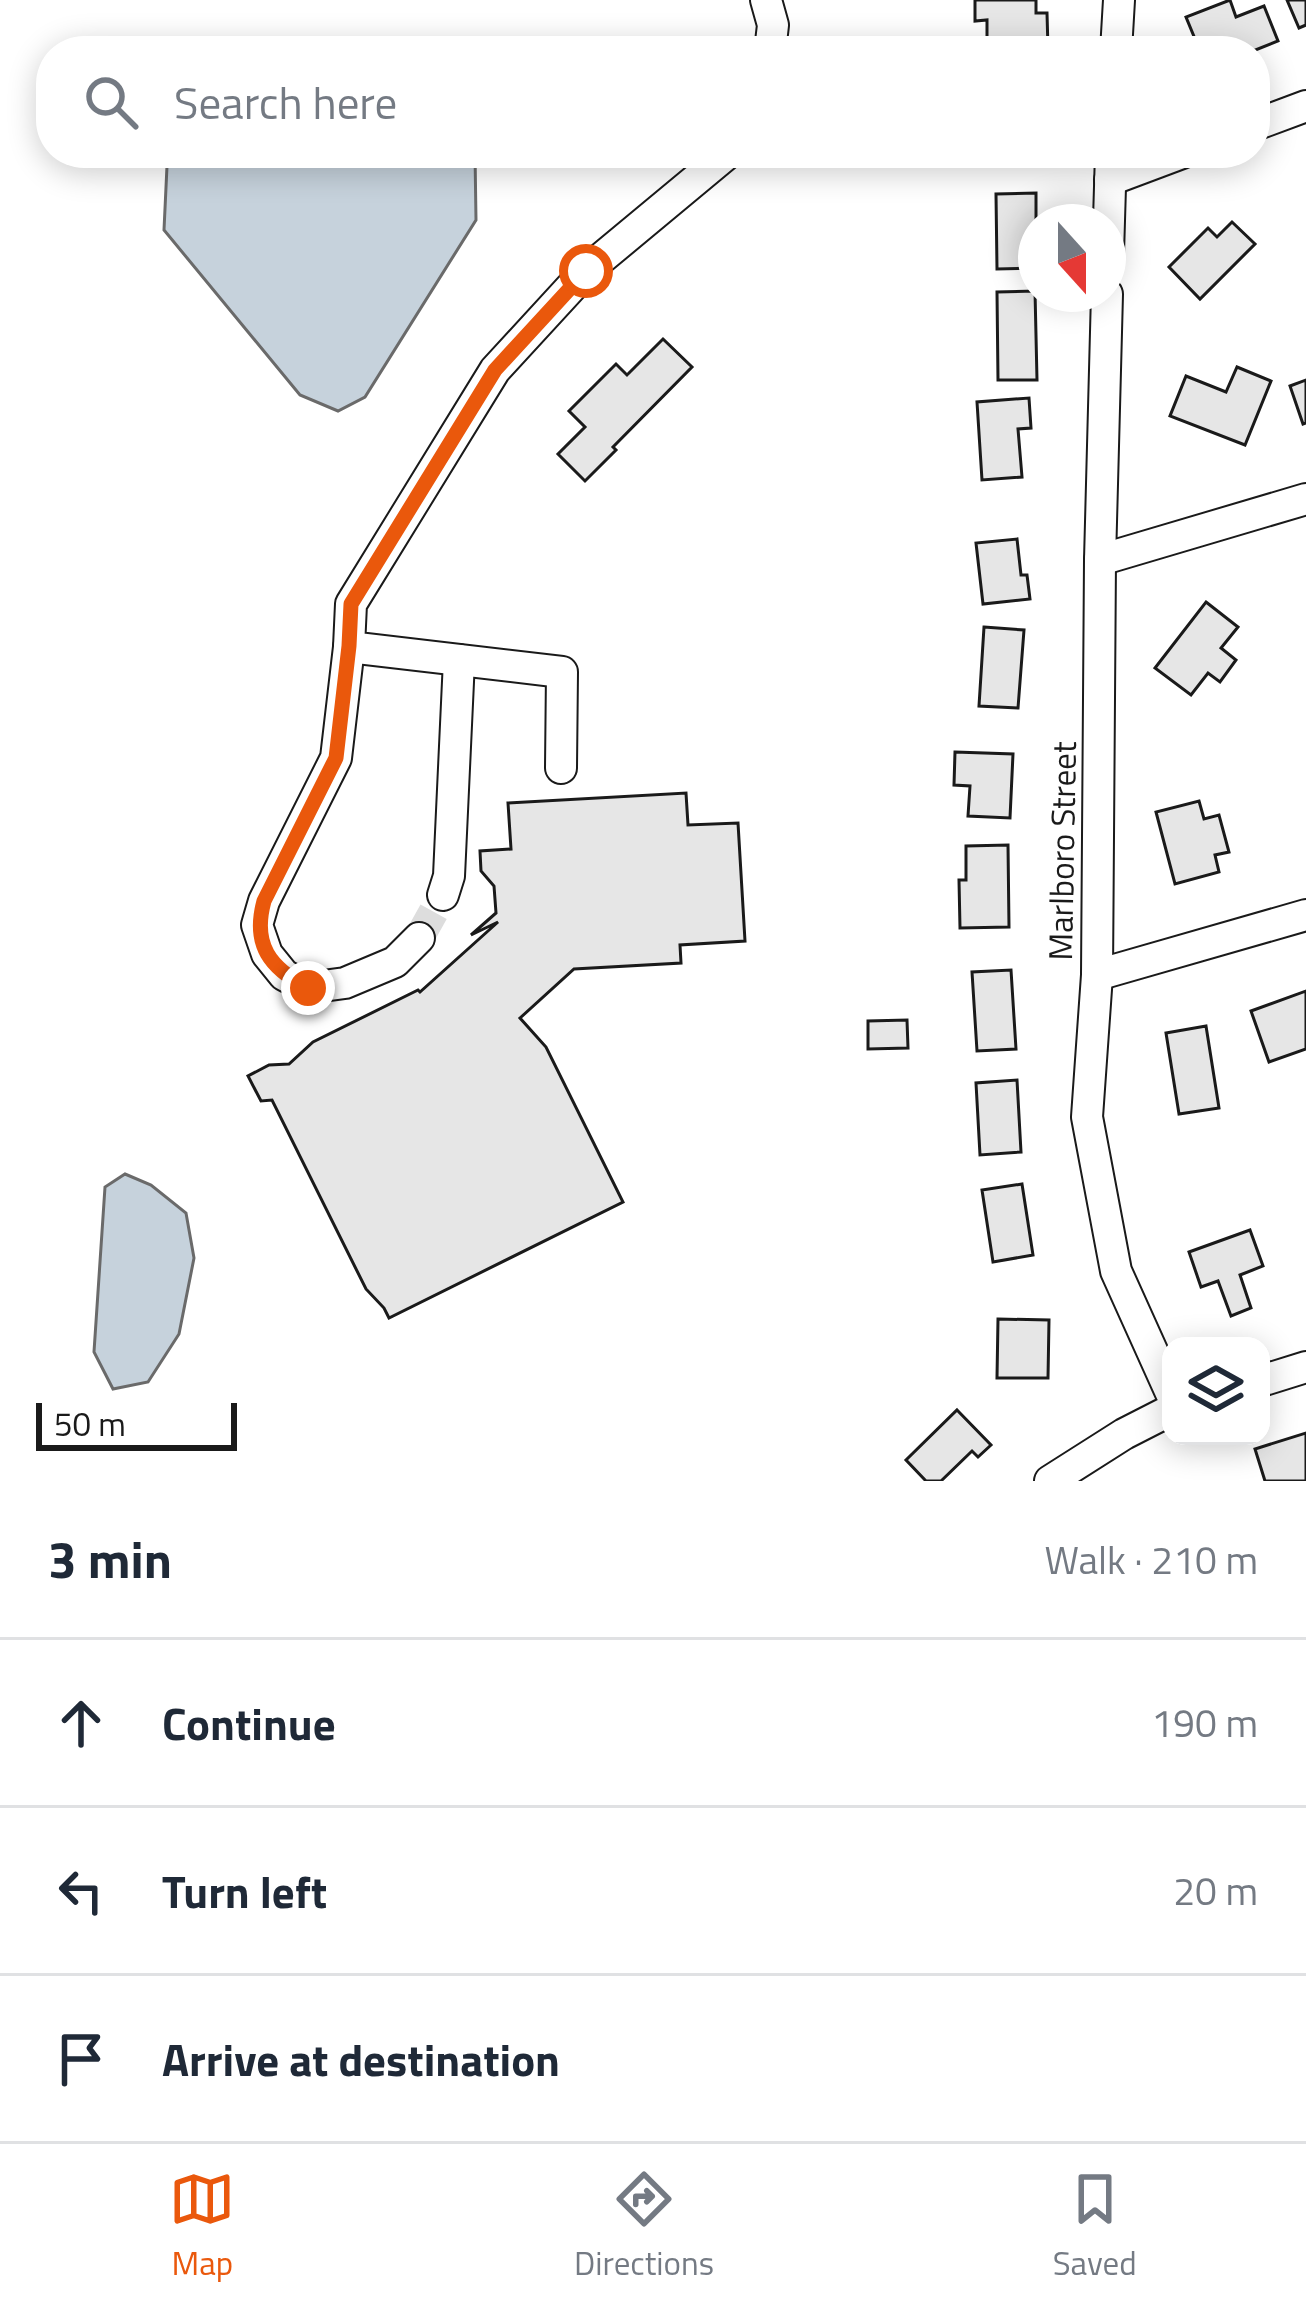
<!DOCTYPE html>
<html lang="en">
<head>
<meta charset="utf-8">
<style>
	:root { --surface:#fff; --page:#f2f2f3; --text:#1f2937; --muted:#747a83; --line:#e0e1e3; --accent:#ea580c }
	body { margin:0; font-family:"Titillium Web",sans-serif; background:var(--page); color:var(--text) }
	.controls { position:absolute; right:36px; bottom:36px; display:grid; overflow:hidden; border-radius:24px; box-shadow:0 6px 30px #0003 }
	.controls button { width:108px; height:108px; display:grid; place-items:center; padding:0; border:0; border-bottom:3px solid var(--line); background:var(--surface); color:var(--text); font:60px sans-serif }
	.compass { position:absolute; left:1018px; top:204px; width:108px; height:108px; border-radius:50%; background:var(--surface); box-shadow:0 6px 30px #0003; rotate:159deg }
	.scale { position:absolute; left:36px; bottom:30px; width:201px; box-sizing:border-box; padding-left:12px; border:6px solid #1a1a1a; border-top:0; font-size:33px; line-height:42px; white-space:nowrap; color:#1a1a1a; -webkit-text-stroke:9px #fff; paint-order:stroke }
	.stop { position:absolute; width:36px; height:36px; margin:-27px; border:9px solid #ea580c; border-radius:50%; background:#fff }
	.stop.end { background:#ea580c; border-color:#fff; box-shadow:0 3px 12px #0008 }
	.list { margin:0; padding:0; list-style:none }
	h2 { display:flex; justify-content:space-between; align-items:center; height:156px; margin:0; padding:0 48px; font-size:51px }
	h2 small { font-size:39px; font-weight:400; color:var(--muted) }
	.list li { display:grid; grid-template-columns:78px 1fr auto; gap:36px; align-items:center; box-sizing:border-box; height:168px; padding:0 48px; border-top:3px solid var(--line) }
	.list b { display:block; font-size:45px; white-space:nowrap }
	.list em { font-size:39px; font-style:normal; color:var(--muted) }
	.icon { flex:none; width:66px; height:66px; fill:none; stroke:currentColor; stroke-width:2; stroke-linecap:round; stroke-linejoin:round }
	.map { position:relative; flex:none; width:1306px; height:1481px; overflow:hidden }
	.search { position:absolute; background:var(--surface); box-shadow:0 6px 30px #0003; left:36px; right:36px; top:36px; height:132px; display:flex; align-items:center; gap:30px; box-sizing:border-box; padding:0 42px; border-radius:48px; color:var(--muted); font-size:45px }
	.sheet { height:660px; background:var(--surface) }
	nav { display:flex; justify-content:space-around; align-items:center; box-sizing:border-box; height:168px; border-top:3px solid var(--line); background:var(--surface); font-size:33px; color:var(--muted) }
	nav a { display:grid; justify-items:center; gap:6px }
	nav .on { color:var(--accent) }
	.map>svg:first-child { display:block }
</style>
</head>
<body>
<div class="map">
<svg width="1306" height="1481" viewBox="0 0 1306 1481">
	<rect width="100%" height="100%" fill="#fff"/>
	<g fill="#c6d2dc" stroke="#6a6a6a" stroke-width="3">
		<path d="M184,153H475L476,220L365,397L338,411L300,395L164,230L167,166Z"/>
		<path d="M125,1174L151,1185L186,1213L194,1258L179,1334L148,1382L113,1389L94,1352L105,1187Z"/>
	</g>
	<g fill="#e6e6e6" stroke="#1a1a1a" stroke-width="3">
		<path d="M975,0H1036V13H1047L1048,49L987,50V20L975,21Z"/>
		<path d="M1230,0L1236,17L1264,6L1278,41L1253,51H1200L1186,17Z"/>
		<path d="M1287,0H1306V25L1299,28Z"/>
		<path d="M1036,193V268L997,269L996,194Z"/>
		<path d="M1232,222L1255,244L1200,299L1169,267L1208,228L1217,237Z"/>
		<path d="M1035,291L1037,380H998L997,292Z"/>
		<path d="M663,339L692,367L613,447L616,450L585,481L558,454L585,427L569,411L616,364L627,375Z"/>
		<path d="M1237,367L1271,381L1245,445L1170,416L1186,376L1226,392Z"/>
		<path d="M1306,380V423L1303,424L1290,386Z"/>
		<path d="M1029,398L1031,428L1018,429L1022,477L982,480L977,402Z"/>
		<path d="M1017,539L1021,575H1027L1030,599L983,604L976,543Z"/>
		<path d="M1206,602L1238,627L1221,648L1236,660L1220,682L1208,673L1191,695L1155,668Z"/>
		<path d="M984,627L1024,630L1018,708L979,706Z"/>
		<path d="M955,752L1013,754L1010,818L968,816L970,786L954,785Z"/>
		<path d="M686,793L688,825L738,823L745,941L680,945L681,963L574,969L520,1018L546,1047L623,1202L389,1318L384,1308L366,1289L272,1100L261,1101L248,1076L269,1065L289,1064L313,1042L418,990L420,992L498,922L471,935L496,913L494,886L481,871L480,851L511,849L508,803Z"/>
		<path d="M1199,801L1204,819L1219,815L1229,852L1215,855L1219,872L1175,884L1156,812Z"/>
		<path d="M1008,845L1009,927L960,928L959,880H966V846Z"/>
		<path d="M1011,970L1016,1049L977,1051L972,972Z"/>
		<path d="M1306,991V1049L1269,1062L1251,1011Z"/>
		<path d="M907,1020L908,1048L868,1049V1021Z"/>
		<path d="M1206,1026L1219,1108L1179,1114L1166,1033Z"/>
		<path d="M1017,1080L1021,1152L980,1155L976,1083Z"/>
		<path d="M1022,1184L1033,1255L993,1262L982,1190Z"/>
		<path d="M1250,1230L1263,1266L1240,1275L1251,1308L1231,1316L1218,1281L1201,1287L1189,1252Z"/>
		<path d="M998,1319L1049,1320L1048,1378H997Z"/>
		<path d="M957,1410L991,1445L978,1457L972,1451L941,1481H926L906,1460Z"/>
		<path d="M1306,1433V1481H1265L1255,1449Z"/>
	</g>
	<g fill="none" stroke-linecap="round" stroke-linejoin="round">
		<path stroke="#ddd" stroke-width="30" stroke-dasharray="30 15" stroke-linecap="butt" d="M419,938L443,895"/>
		<defs>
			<g id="minor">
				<path d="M766,0L773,25L770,51"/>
				<path d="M1116,51L1119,0"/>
				<path d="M1255,125L1306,106"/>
				<path d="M1110,180L1182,153"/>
				<path d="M1108,254L1111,153"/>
				<path d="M1107,294L1100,560L1097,975L1087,1117L1116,1271L1171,1393"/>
				<path d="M1100,560L1306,499"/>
				<path d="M349,647L336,758L264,901L257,925L267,954L284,975L308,988L345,983L395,962L419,938"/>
				<path d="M561,768L562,672L349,647L351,604L495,370L586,271L728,153"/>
				<path d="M443,895L449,876L459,660"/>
				<path d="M1097,975L1306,915"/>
				<path d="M1261,1381L1306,1367"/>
				<path d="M1050,1481L1124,1434L1171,1410"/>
			</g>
		</defs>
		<use href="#minor" stroke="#1a1a1a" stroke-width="34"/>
		<use href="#minor" stroke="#fff" stroke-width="30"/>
	</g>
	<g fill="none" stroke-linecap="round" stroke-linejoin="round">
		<path stroke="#ea580c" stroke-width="15" d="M308,988C270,968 252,945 264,901L336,758L349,646L351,604L495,370L586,271"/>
	</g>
	<g text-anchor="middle" stroke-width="9" stroke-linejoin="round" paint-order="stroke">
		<g font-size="33" fill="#1a1a1a" stroke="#fff">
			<text transform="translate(1062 851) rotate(-89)" y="12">Marlboro Street</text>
		</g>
	</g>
</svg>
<div class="controls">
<button><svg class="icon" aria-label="layers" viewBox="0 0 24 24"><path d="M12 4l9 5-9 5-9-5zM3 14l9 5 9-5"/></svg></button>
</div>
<svg class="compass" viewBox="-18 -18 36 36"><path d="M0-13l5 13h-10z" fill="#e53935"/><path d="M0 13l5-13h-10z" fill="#747a83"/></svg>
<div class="scale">50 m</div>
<div class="stop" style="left:586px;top:271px"></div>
<div class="stop end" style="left:308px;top:988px"></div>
<div class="search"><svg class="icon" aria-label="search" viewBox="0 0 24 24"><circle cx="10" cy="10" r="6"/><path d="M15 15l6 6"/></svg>Search here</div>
</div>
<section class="sheet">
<h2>3 min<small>Walk · 210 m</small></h2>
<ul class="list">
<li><svg class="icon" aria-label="ahead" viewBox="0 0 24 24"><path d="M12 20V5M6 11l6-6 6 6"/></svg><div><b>Continue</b></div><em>190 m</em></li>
<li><svg class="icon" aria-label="left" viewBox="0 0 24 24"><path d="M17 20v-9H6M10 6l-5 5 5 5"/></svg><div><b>Turn left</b></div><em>20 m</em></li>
<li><svg class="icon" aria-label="arrive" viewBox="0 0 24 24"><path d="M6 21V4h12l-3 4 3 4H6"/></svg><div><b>Arrive at destination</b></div></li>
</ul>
</section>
<nav>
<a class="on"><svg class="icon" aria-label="map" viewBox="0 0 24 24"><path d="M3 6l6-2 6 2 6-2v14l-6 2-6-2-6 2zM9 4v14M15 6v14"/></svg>Map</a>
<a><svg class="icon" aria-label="directions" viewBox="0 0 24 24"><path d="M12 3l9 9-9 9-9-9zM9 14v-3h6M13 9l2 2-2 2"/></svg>Directions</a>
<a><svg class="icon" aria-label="saved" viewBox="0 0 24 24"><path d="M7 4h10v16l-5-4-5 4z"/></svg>Saved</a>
</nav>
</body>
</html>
